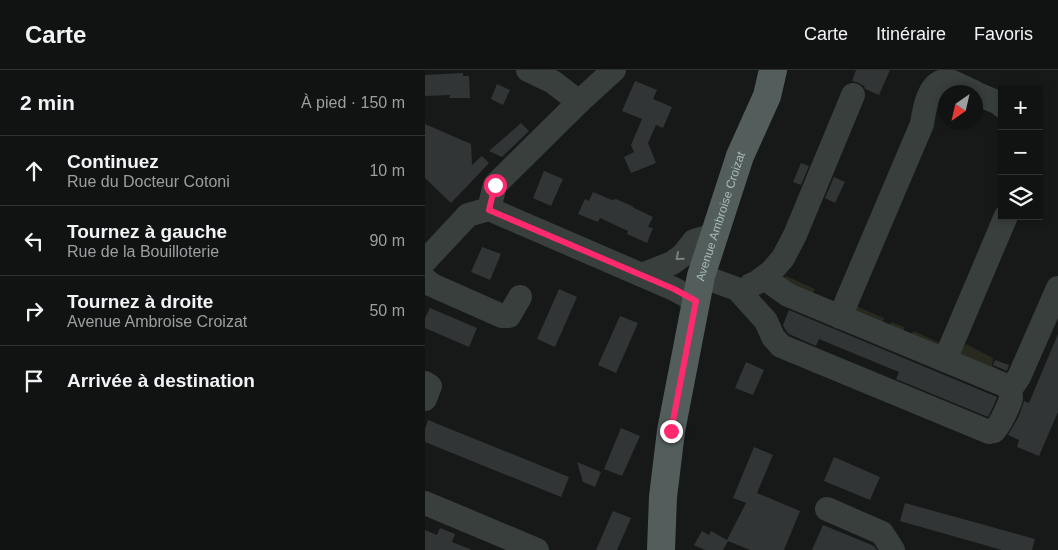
<!DOCTYPE html>
<html lang="fr">
<head>
<meta charset="utf-8">
<style>
	:root { --surface:#111313; --page:#1e2021; --text:#f1f3f6; --muted:#9c9ea0; --line:#303233 }
	body { margin:0; font-family:Helvetica,sans-serif; background:var(--page); color:var(--text) }
	.controls { position:absolute; right:15px; top:15px; display:grid; overflow:hidden; border-radius:0px; box-shadow:0 2px 8px #0003 }
	.controls button { width:45px; height:45px; display:grid; place-items:center; padding:0; border:0; border-bottom:1px solid var(--line); background:var(--surface); color:var(--text); font:25px sans-serif }
	.compass { position:absolute; left:513px; top:15px; width:45px; height:45px; border-radius:50%; background:var(--surface); box-shadow:0 2px 8px #0003; rotate:214deg }
	.stop { position:absolute; width:15px; height:15px; margin:-11px; border:4px solid #ff296e; border-radius:50%; background:#fff }
	.stop.end { background:#ff296e; border-color:#fff; box-shadow:0 1px 5px #0008 }
	.list { margin:0; padding:0; list-style:none }
	h2 { display:flex; justify-content:space-between; align-items:center; height:65px; margin:0; padding:0 20px; font-size:21px }
	h2 small { font-size:16px; font-weight:400; color:var(--muted) }
	.list li { display:grid; grid-template-columns:32px 1fr auto; gap:15px; align-items:center; box-sizing:border-box; height:70px; padding:0 20px; border-top:1px solid var(--line) }
	.list b { display:block; font-size:19px; white-space:nowrap }
	.list p { margin:0; font-size:16px; white-space:nowrap; color:var(--muted) }
	.list em { font-size:16px; font-style:normal; color:var(--muted) }
	.icon { flex:none; width:28px; height:28px; fill:none; stroke:currentColor; stroke-width:2; stroke-linecap:round; stroke-linejoin:round }
	.map { position:relative; flex:none; width:633px; height:480px; overflow:hidden }
	header { display:flex; align-items:center; gap:30px; box-sizing:border-box; height:70px; padding:0 25px; background:var(--surface); border-bottom:1px solid var(--line) }
	header strong { font-size:24px }
	nav { display:flex; gap:28px; margin-inline-start:auto; font-size:18px }
	main { display:flex }
	aside { flex:1; background:var(--surface) }
	.map>svg:first-child { display:block }
</style>
</head>
<body>
<header>
<strong>Carte</strong>
<nav><a>Carte</a><a>Itinéraire</a><a>Favoris</a></nav>
</header>
<main>
<aside>
<h2>2 min<small>À pied · 150 m</small></h2>
<ul class="list">
<li><svg class="icon" aria-label="ahead" viewBox="0 0 24 24"><path d="M12 20V5M6 11l6-6 6 6"/></svg><div><b>Continuez</b><p>Rue du Docteur Cotoni</p></div><em>10 m</em></li>
<li><svg class="icon" aria-label="left" viewBox="0 0 24 24"><path d="M17 20v-9H6M10 6l-5 5 5 5"/></svg><div><b>Tournez à gauche</b><p>Rue de la Bouilloterie</p></div><em>90 m</em></li>
<li><svg class="icon" aria-label="right" viewBox="0 0 24 24"><path d="M7 20v-9h11M14 6l5 5-5 5"/></svg><div><b>Tournez à droite</b><p>Avenue Ambroise Croizat</p></div><em>50 m</em></li>
<li><svg class="icon" aria-label="arrive" viewBox="0 0 24 24"><path d="M6 21V4h12l-3 4 3 4H6"/></svg><div><b>Arrivée à destination</b></div></li>
</ul>
</aside>
<div class="map">
<svg width="633" height="480" viewBox="0 0 633 480">
	<rect width="100%" height="100%" fill="#171919"/>
	<g fill="#282a20">
		<path d="M361,206L390,219L385,230L359,209Z"/>
		<path d="M428,235L459,248L458,253L464,255L467,252L479,257V262L485,266L489,261L517,274C515,277 515,278 511,278C497,281 445,255 430,248C424,245 426,241 428,235Z"/>
		<path d="M537,273L540,276L541,274L568,288L567,296L580,303L531,291Z"/>
	</g>
	<g fill="#323535">
		<path d="M431,0H465L454,25L440,19L439,16L434,13L427,11Z"/>
		<path d="M38,3V6H44L45,28H24L25,25L0,26V5Z"/>
		<path d="M210,11L232,20L228,29L247,37L238,58L231,55L223,73L231,93L206,103L199,87L209,82L206,75L217,49L197,41Z"/>
		<path d="M72,14L85,20L78,35L66,29Z"/>
		<path d="M96,53L104,61L77,87L64,81Z"/>
		<path d="M0,54L46,74L47,95L57,86L64,93L26,133L0,108Z"/>
		<path d="M376,93L384,96L376,115L368,112Z"/>
		<path d="M119,101L138,109L126,136L108,128Z"/>
		<path d="M409,107L420,112L410,133L400,128Z"/>
		<path d="M168,122L187,130L191,129L207,136L209,138L228,147L223,157L228,158L222,173L202,164L203,161L175,148L173,152L153,144L160,129L164,131Z"/>
		<path d="M57,177L76,184L65,210L46,202Z"/>
		<path d="M134,219L152,227L130,277L112,269Z"/>
		<path d="M5,238L52,258L44,277L0,258V248Z"/>
		<path d="M364,240L572,327L569,335L563,347L471,309L474,302L394,269L391,276L364,264L360,259L358,255Z"/>
		<path d="M195,246L213,253L191,303L173,295Z"/>
		<path d="M633,264V342L614,386L592,377L594,370L583,365L594,346L599,331L604,333Z"/>
		<path d="M570,290L584,295L582,301L568,295Z"/>
		<path d="M321,292L339,300L328,325L310,318Z"/>
		<path d="M3,350L144,407L136,427L0,372V359Z"/>
		<path d="M196,358L215,366L197,406L179,399Z"/>
		<path d="M329,377L348,385L332,423L375,441L359,480H325L303,471L298,480H280L269,475L277,461L284,465L286,461L302,470L321,433L308,428Z"/>
		<path d="M409,387L455,407L445,430L399,411Z"/>
		<path d="M152,392L176,402L170,417L158,412Z"/>
		<path d="M480,433L610,469L607,480H577L475,451Z"/>
		<path d="M188,441L206,448L192,480H171Z"/>
		<path d="M398,455L449,476L452,480H387Z"/>
		<path d="M15,458L30,464L27,472L47,480H0V460L12,465Z"/>
	</g>
	<g fill="none" stroke-linecap="round" stroke-linejoin="round">
		<g stroke="#383f3d" stroke-width="24">
			<path d="M103,0L128,12L154,32"/>
			<path d="M550,23L574,33L577,36"/>
			<path d="M64,139L249,219L271,231"/>
			<path d="M64,139L70,115L154,32L189,0"/>
			<path d="M0,191L43,145L64,139"/>
			<path d="M217,205L247,193L258,185L269,171L289,165"/>
			<path d="M276,206L312,219L341,251L348,267L356,276L564,362L569,361C575,355 584,336 586,328C586,323 585,320 582,316L363,225L339,208"/>
			<path d="M0,209L7,215L77,246H84L95,227"/>
			<path d="M326,215L331,213L346,202L358,188L370,165L428,25"/>
			<path d="M415,247L497,54C499,40 504,8 524,11C530,12 543,20 549,22"/>
			<path d="M520,290L581,146"/>
			<path d="M0,313L5,316L0,329"/>
			<path d="M585,320L594,307L633,218"/>
			<path d="M0,433L112,480"/>
			<path d="M402,439L457,463L468,480"/>
		</g>
		<path stroke="#535e5c" stroke-width="28" id="s1" d="M236,480L238,427L246,361L276,206L315,86L342,26L348,0"/>
	</g>
	<defs><path id="oneway-chevron" d="M-2-3.5L2.5 0L-2 3.5" fill="none" stroke-width="1.6" stroke-linecap="round" stroke-linejoin="round" transform="scale(1.25)"/></defs>
	<use stroke="#76837f" href="#oneway-chevron" transform="translate(254 187) rotate(140)"/>
	<g fill="none" stroke-linecap="round" stroke-linejoin="round">
		<path stroke="#ff296e" stroke-width="6" d="M70,115L64,140L249,219L271,231L246,361"/>
	</g>
	<g text-anchor="middle" stroke-width="4" stroke-linejoin="round" paint-order="stroke">
		<g font-size="12" fill="#a8bab5" stroke="#121414">
			<text dy="4" stroke="none"><textPath href="#s1" startOffset="340">Avenue Ambroise Croizat</textPath></text>
		</g>
	</g>
</svg>
<div class="controls">
<button>+</button>
<button>−</button>
<button><svg class="icon" aria-label="layers" viewBox="0 0 24 24"><path d="M12 4l9 5-9 5-9-5zM3 14l9 5 9-5"/></svg></button>
</div>
<svg class="compass" viewBox="-18 -18 36 36"><path d="M0-13l5 13h-10z" fill="#e53935"/><path d="M0 13l5-13h-10z" fill="#9c9ea0"/></svg>
<div class="stop" style="left:70px;top:115px"></div>
<div class="stop end" style="left:246px;top:361px"></div>
</div>
</main>
</body>
</html>
